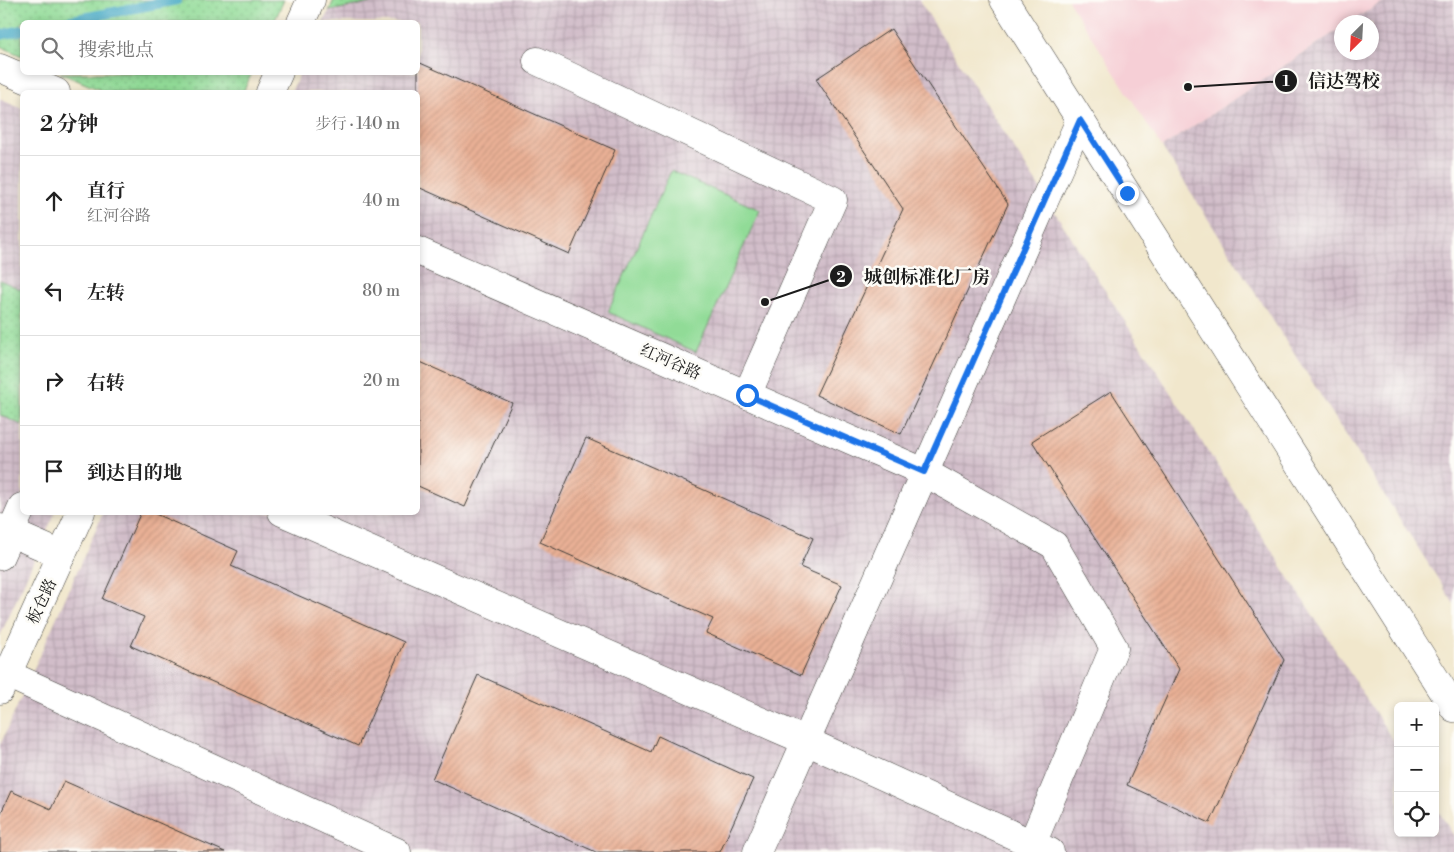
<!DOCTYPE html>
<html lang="zh">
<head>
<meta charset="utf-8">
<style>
	:root { --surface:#fff; --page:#f6f6f6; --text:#222; --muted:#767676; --line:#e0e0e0 }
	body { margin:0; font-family:"Libre Bodoni","Noto Serif SC",serif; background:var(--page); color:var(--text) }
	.controls { position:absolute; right:15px; bottom:15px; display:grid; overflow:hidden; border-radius:8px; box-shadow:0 2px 8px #0003 }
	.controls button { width:45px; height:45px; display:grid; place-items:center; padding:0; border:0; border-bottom:1px solid var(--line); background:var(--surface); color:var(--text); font:25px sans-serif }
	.compass { position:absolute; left:1334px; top:15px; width:45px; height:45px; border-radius:50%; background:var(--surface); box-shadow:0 2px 8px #0003; rotate:204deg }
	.stop { position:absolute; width:15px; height:15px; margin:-11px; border:4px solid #1a73e8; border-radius:50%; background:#fff }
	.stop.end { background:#1a73e8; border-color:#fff; box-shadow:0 1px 5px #0008 }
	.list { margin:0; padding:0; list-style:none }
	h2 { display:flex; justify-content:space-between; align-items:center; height:65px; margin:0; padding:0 20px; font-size:21px }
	h2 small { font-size:16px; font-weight:400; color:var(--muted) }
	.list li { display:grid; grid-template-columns:32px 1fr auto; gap:15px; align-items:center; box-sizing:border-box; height:90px; padding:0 20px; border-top:1px solid var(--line) }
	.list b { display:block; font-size:19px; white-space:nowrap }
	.list p { margin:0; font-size:16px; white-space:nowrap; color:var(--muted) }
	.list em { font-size:16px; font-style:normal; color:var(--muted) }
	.icon { flex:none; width:28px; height:28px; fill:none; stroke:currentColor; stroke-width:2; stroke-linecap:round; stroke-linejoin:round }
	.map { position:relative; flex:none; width:1454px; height:852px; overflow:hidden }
	.search { position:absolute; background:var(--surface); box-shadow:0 2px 8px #0003; left:20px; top:20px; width:400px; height:55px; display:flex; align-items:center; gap:12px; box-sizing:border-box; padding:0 18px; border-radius:8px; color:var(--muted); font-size:19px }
	.panel { position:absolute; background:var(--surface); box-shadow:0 2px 8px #0003; left:20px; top:90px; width:400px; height:425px; border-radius:8px }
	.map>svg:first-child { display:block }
</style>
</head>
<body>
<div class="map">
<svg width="1454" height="852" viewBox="0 0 1454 852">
	<defs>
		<pattern id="industrial-grid" width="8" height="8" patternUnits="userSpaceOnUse" patternTransform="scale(1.25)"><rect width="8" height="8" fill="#d1bdc9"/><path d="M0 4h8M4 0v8" fill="none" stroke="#b3a2ac"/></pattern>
		<pattern id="grass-dots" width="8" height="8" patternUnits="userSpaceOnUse" patternTransform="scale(1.25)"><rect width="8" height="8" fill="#91db97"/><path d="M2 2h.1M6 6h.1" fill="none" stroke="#7cbb82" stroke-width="1.8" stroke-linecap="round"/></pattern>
		<pattern id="building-hatch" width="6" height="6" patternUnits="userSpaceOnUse" patternTransform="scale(1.25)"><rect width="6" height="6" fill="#e9b095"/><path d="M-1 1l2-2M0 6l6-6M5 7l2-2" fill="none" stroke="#c79780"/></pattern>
	</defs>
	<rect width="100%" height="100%" fill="#fdfcf7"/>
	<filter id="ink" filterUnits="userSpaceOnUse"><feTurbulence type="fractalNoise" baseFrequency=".02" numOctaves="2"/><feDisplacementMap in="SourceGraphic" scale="10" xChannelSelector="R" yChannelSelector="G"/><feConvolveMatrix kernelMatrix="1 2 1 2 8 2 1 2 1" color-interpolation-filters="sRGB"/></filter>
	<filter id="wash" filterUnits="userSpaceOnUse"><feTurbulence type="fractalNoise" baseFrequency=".0096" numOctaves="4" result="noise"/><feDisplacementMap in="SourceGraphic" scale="20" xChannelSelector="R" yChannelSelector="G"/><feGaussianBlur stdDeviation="1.12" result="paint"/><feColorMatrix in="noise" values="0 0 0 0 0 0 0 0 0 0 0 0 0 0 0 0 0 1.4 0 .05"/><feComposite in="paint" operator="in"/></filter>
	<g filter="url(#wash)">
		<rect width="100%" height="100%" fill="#f1e7cc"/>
		<path fill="#f6cfd6" d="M1068,0H1385L1350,22H1342L1341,28L1162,147Z"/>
		<g fill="url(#industrial-grid)">
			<path d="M385,0H919L1398,748V833H1435V806L1454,836V852H0V745L103,513L418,512V92H291L300,73L418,72V22H323L329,11Z"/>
			<path d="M1385,0H1454V604L1162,147L1341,28L1342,52H1372V22H1350Z"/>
			<path d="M0,99L22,109V512L55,513L0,636Z"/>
		</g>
		<g fill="url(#grass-dots)" stroke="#567c5a">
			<path d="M0,0H284L274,22H22V56L0,46Z"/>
			<path d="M334,0H385L329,11Z"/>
			<path d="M60,73H252L243,92H105Z"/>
			<path d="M0,280L22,290V425L0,415Z"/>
		</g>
		<path fill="#91db97" stroke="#567c5a" d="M671,171L760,210L696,352L608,312Z"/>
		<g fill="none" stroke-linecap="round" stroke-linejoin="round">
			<g stroke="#45a9c5" stroke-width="10">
				<path d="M62,22L177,0"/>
				<path d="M0,35L22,30"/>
			</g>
		</g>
		<g id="blocks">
			<g fill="url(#building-hatch)">
				<path d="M891,29L1008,204L901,434L816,395L903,209L816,79Z"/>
				<path d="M418,62L615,150L569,254L418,187Z"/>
				<path d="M418,361L512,403L465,507L418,486Z"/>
				<path d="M1111,391L1284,660L1210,823L1127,785L1179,669L1032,441Z"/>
				<path d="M586,438L813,538L800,567L842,585L801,675L706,633L713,619L540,542Z"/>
				<path d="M141,512H151L238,551L231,566L404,642L358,746L131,646L144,617L102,599Z"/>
				<path d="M478,675L651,752L658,736L753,779L720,852H596L432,779Z"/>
				<path d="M64,781L225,852H0V815L11,791L51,809Z"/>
			</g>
		</g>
	</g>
	<g filter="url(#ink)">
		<use href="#blocks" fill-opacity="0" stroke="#3c3a36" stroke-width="1"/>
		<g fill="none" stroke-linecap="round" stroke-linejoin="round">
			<defs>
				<g id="minor">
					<path d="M1004,0L1454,708"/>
					<path d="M301,22L311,0"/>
					<path d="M537,61L833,200L747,395"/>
					<path d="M0,68L56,92"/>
					<path d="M270,92L279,72"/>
					<path d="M418,251L924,472L1054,545L1114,648L1032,844"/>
					<path d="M282,512L806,741L1050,852"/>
					<path d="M0,528L62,555"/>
					<path d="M0,556L22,507"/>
					<path d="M7,674L397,852"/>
					<path d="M0,690L81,512"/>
					<path d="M757,852L1080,120"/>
				</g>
			</defs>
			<use href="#minor" stroke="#3c3a36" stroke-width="29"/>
			<use href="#minor" stroke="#fff" stroke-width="28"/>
		</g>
	</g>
	<g fill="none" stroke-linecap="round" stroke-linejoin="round" filter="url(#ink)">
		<path stroke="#1a73e8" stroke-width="6" d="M747,395L924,472L1080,120L1127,193"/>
	</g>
	<g text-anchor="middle" stroke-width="5" stroke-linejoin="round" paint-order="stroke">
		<g font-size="16" fill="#1c1c1c" stroke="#fdfcf7">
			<text transform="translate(671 361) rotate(24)" y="6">红河谷路</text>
			<text transform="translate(41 601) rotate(-65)" y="6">板仓路</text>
		</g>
	</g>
	<path fill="none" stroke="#1c1c1c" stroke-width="2" d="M1188 87L1286 81M765 302L841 276"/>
	<g fill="#1c1c1c" stroke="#fdfcf7" stroke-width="2">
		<circle cx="1188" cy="87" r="5"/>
		<circle cx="765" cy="302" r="5"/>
		<circle cx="1286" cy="81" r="12"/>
		<circle cx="841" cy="276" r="12"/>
	</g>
	<g font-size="15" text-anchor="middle" font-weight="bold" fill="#fff">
		<text x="1286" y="86">1</text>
		<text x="841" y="282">2</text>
	</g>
	<g font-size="18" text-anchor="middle" font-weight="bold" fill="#1c1c1c" stroke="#fdfcf7" stroke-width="5" stroke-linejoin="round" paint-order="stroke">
		<text x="1344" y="87">信达驾校</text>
		<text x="927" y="283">城创标准化厂房</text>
	</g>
</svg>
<div class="controls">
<button>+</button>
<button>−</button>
<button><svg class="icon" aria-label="locate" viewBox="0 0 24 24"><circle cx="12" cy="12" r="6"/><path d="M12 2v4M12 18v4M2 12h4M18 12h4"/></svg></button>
</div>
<svg class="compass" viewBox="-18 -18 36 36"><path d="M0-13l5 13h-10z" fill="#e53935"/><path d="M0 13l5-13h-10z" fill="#767676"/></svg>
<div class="stop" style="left:747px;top:395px"></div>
<div class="stop end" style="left:1127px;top:193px"></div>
<div class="search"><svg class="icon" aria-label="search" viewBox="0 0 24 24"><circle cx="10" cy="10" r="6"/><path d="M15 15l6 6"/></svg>搜索地点</div>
<section class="panel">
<h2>2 分钟<small>步行 · 140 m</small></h2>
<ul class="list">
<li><svg class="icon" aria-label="ahead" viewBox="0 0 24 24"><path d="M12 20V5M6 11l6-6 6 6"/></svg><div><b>直行</b><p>红河谷路</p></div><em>40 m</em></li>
<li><svg class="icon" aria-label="left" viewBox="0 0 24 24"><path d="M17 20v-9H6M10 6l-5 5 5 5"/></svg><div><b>左转</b></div><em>80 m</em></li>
<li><svg class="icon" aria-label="right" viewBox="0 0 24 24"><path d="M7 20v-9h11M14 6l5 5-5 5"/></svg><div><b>右转</b></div><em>20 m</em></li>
<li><svg class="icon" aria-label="arrive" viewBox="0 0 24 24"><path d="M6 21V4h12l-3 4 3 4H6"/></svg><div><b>到达目的地</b></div></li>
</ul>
</section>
</div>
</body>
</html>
